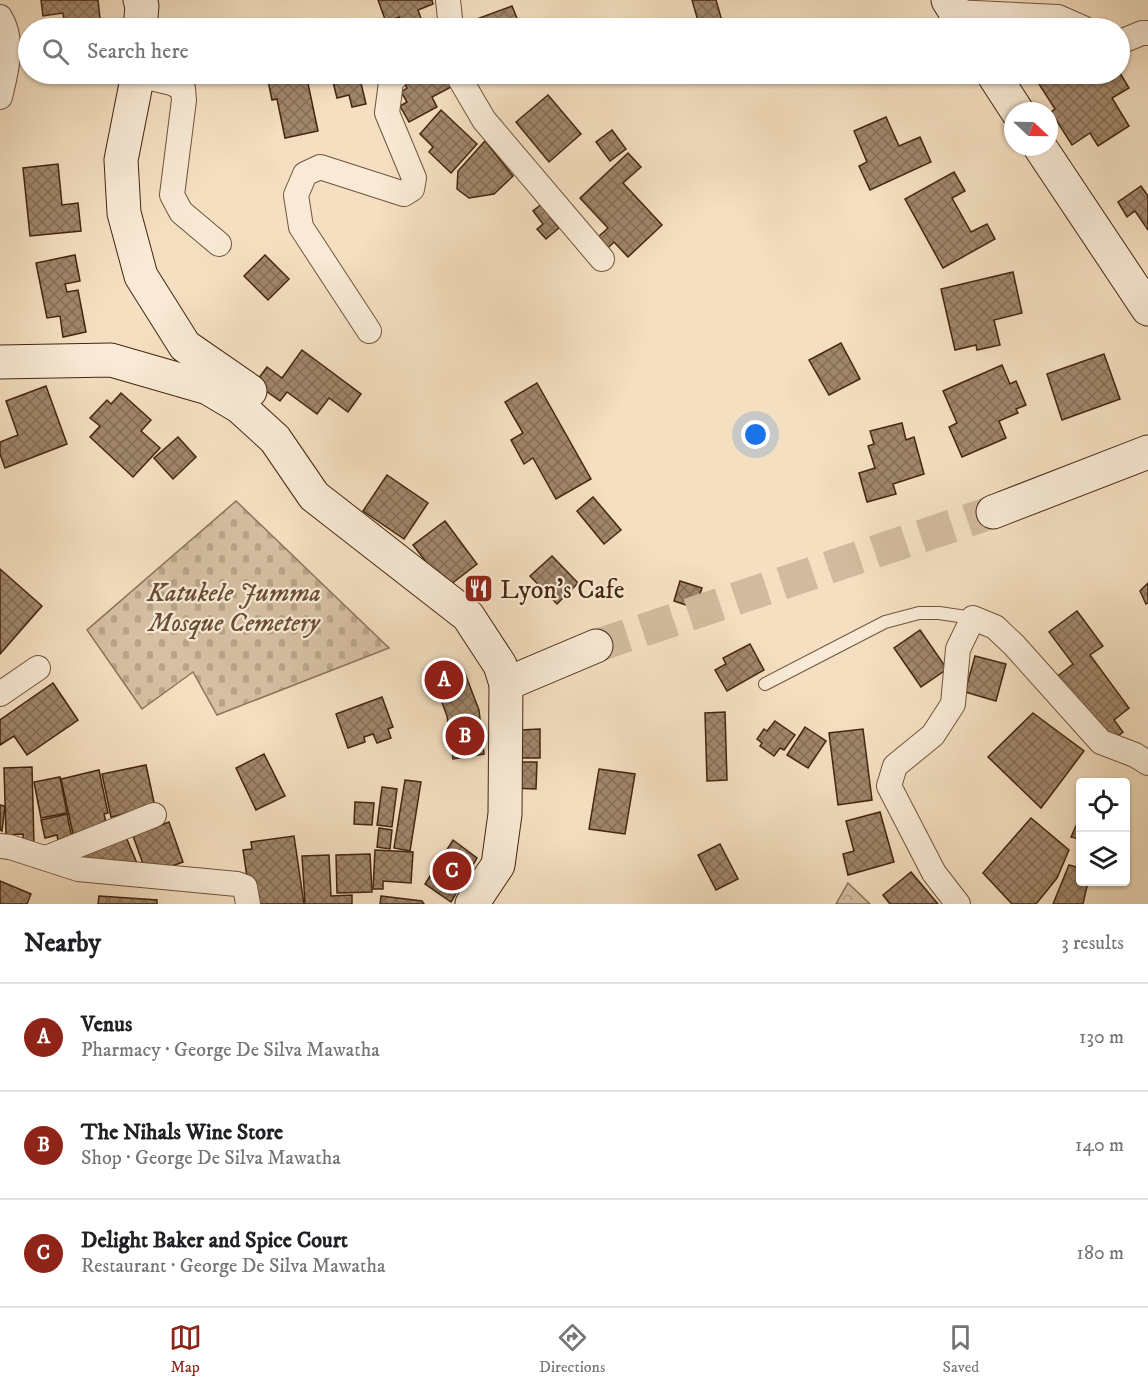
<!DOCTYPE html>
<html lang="en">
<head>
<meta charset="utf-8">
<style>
	:root { --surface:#fff; --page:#f6f6f6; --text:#202124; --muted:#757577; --line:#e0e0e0; --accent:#8f2418 }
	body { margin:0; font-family:"IM FELL DW Pica",serif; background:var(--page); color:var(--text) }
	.controls { position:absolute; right:18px; bottom:18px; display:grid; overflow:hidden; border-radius:6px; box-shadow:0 2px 4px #0004 }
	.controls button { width:54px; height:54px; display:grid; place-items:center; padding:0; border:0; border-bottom:2px solid var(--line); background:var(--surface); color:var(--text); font:30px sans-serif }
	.compass { position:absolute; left:1004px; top:102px; width:54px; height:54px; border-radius:50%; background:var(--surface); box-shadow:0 2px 4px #0004; rotate:112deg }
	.you { position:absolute; left:756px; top:435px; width:21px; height:21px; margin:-15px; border:4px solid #fff; border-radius:50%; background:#1a73e8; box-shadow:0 0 0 9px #1a73e833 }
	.badge { display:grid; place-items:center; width:39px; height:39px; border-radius:50%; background:var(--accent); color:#fff; font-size:20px; font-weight:700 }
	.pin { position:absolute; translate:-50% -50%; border:3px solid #fff; box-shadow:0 2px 6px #0006 }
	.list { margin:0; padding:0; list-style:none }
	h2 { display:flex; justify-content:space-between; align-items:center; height:78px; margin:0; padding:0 24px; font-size:26px }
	h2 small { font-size:20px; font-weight:400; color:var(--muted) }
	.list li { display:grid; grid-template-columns:39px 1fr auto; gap:18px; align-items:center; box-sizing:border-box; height:108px; padding:0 24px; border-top:2px solid var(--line) }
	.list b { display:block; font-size:22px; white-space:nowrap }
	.list p { margin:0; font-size:20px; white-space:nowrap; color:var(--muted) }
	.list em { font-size:20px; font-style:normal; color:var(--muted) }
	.icon { flex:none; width:33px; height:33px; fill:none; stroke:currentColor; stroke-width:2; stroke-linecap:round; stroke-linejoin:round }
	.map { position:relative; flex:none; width:1148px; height:904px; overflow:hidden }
	.search { position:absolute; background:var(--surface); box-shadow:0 2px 4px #0004; left:18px; right:18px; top:18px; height:66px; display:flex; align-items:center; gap:15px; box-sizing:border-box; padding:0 21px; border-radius:33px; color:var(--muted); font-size:22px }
	.sheet { height:402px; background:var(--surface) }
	nav { display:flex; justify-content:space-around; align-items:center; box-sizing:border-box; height:84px; border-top:2px solid var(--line); background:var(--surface); font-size:16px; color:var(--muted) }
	nav a { display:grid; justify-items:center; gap:3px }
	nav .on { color:var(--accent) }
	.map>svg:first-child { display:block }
</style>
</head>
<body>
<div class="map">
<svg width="1148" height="904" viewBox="0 0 1148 904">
	<defs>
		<pattern id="forest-crowns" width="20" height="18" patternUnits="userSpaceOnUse" patternTransform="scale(1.5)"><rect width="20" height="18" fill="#d6bfa2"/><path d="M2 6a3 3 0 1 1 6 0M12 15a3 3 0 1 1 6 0" fill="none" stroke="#b9a48a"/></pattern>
		<pattern id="cemetery-stones" width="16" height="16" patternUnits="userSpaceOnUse" patternTransform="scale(1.5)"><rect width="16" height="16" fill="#d6bfa2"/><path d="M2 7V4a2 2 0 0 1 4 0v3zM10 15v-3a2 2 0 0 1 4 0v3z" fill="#b9a48a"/></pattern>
		<pattern id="building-cross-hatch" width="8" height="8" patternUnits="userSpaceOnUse" patternTransform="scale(1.5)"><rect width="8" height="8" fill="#a0866b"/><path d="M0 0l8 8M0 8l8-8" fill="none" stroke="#846d56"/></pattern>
	</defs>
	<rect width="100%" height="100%" fill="#f4dfc0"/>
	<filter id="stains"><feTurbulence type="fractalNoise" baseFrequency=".00333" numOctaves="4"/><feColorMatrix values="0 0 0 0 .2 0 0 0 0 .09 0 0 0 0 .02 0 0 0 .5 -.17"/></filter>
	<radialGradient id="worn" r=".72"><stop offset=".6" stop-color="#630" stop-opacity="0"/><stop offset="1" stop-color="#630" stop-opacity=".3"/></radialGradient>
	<path fill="url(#forest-crowns)" stroke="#8e7258" stroke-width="1.5" d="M848,883L870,904H836Z"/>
	<path fill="url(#cemetery-stones)" stroke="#8e7258" stroke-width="1.5" d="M236,501L389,648L217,715L193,672L142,709L87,630Z"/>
	<g fill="url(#building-cross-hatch)" stroke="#45250f" stroke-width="1.5">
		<path d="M41,0H98L101,28H65L63,13L43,16Z"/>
		<path d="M378,0H432L433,4L418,10L423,24L403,28L399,17L386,22Z"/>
		<path d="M692,0H716L724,28H700Z"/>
		<path d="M512,6L521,28H462L463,24Z"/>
		<path d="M1120,73L1129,88L1112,98L1129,126L1098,146L1090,133L1072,145L1051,112L1055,109L1039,84L1056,74H1100L1103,77L1108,74Z"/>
		<path d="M272,74H306L318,131L285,138L277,99L272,100L268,81L273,80Z"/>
		<path d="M331,74H370L372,81L361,83L366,104L352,107L349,95L337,98Z"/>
		<path d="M405,74H443L451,87L432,97L437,107L409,122L400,106L407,102L401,92L407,88L400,76Z"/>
		<path d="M468,74H490L472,85Z"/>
		<path d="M548,95L581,134L549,162L516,122Z"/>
		<path d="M441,110L477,144L451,173L429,152L433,147L420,134Z"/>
		<path d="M886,117L899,146L920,137L931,162L870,190L859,166L867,162L854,131Z"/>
		<path d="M612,130L626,149L610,161L596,142Z"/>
		<path d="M485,141L513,176L494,194L469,198L457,189L458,171Z"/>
		<path d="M628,153L641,167L623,183L662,225L628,257L614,242L607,249L597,238L608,228L580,198Z"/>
		<path d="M58,164L62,205L78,203L81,231L30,236L23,168Z"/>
		<path d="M954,172L965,191L952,198L971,232L987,224L995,239L943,268L905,199Z"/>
		<path d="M1141,186L1148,196V230L1135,211L1127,217L1118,202Z"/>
		<path d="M543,203L552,215L550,217L559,228L546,239L537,229L543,224L533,211Z"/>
		<path d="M75,255L80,281L65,284L67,292L78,290L86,332L63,337L60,316L47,318L36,263Z"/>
		<path d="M265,255L289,279L268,300L244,276Z"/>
		<path d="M1013,272L1022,313L994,320L1000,345L977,350L976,345L955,350L941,289Z"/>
		<path d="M841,343L860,379L829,395L809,360Z"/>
		<path d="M302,350L361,394L348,412L329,398L317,414L287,392L280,401L255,383L267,367L282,378Z"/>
		<path d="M1104,354L1120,399L1062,420L1047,374Z"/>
		<path d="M1002,365L1010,384L1016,381L1026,405L1016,409L1018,413L999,421L1006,438L962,457L949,427L957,423L943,391Z"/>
		<path d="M537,383L591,479L556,499L533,458L524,464L511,440L523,433L505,402Z"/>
		<path d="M46,386L67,444L5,468L0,454V442L18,435L6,401Z"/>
		<path d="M121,393L151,420L141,431L160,448L133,477L90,437L100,426L90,418L107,400L111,404Z"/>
		<path d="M902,423L906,440L914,437L924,474L893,484L896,494L867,502L859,473L875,468L868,446L874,444L870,431Z"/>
		<path d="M178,437L196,457L173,479L154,458Z"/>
		<path d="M387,475L428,503L404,539L363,511Z"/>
		<path d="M593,497L621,530L604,544L577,511Z"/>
		<path d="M445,521L477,564L446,588L413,545Z"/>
		<path d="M552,556L578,583L557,604L530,576Z"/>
		<path d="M0,569L42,606L0,654Z"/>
		<path d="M680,581L702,588L695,608L674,601Z"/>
		<path d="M1148,583V603L1146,604L1140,591Z"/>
		<path d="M1077,611L1103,646L1090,655L1129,708L1114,720L1123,732L1110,742L1055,678L1073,664L1049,632Z"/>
		<path d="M920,630L947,669L921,687L894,648Z"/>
		<path d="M750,644L764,670L727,691L715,670L726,664L723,658Z"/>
		<path d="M975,656L1006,664L996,701L965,692Z"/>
		<path d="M464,671L479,710L484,754L453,759L447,716L434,681Z"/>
		<path d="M53,683L78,720L27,755L14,736L0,745V720Z"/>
		<path d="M382,697L393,727L388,729L391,738L377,743L373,734L364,737L365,742L348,748L336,714Z"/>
		<path d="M725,712L727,780L707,781L705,713Z"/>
		<path d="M1033,713L1084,751L1041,808L988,757Z"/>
		<path d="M775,721L795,735L784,750L780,748L774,756L760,746L762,743L757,739L764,729L767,731Z"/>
		<path d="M805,727L826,741L808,768L787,755Z"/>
		<path d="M540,729V758H520V730Z"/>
		<path d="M863,729L872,800L838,805L829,733Z"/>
		<path d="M264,754L285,796L256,810L236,768Z"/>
		<path d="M511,762H537L536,789L511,788Z"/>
		<path d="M146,765L155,807L111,817L102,774Z"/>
		<path d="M32,767L34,844L23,845V834L6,835L4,768Z"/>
		<path d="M599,769L635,774L625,834L589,829Z"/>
		<path d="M99,770L108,813L104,814L107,826L73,834L61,779Z"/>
		<path d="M60,777L67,813L41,818L34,782Z"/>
		<path d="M405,780L421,782L410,851L394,848Z"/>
		<path d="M382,787L397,789L392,827L377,825Z"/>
		<path d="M355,802L374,803L372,825L354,824Z"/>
		<path d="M0,805L5,806L2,831L0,830Z"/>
		<path d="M880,812L894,862L848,875L843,854L854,851L846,821Z"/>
		<path d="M67,814L73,843L59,846L57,835L45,838L41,820Z"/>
		<path d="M1080,817V839L1071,837Z"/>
		<path d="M1031,818L1069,850L1057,878L1036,904H1012L983,873Z"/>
		<path d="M169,822L183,862L147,875L133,836Z"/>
		<path d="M379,828L392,830L390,849L377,847Z"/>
		<path d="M294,836L304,904H251L243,850L252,849L251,842Z"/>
		<path d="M126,837L142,875L77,865L74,854Z"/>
		<path d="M453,840L477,858L451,902L425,884Z"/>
		<path d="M720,844L738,879L716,890L698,855Z"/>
		<path d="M375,850L413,852L411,883L383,881V889H373Z"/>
		<path d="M370,854L372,892L337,893L336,855Z"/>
		<path d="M329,855L331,896L352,895V904H305L302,856Z"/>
		<path d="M1069,865L1080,868V882H1088L1083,904H1053Z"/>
		<path d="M911,872L938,904H890L883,895Z"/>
		<path d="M0,881L31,894L27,904H0Z"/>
		<path d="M99,896L157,900V904H98Z"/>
		<path d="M381,896L422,901L424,904H380Z"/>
	</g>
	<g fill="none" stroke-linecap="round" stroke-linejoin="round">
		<path stroke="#d1ba9d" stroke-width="33" stroke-dasharray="33 16" stroke-linecap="butt" d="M596,646L993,512"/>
		<defs>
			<path id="lane" d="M765,684L885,622L919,613H939L973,618"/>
			<g id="street">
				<path d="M448,0L451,28"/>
				<path d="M954,12L1058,17L1083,28"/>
				<path d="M0,17C15,41 6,72 0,97"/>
				<path d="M1120,42L1142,33H1148"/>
				<path d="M457,74L484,120L602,259"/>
				<path d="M138,75L172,83L183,89L184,100L172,195L181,212L219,244"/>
				<path d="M369,331L301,227L296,195L305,174L320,167L404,194L412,189L414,178L387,113L391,82L398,74"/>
				<path d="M0,694L38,668"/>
				<path d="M0,846L10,847L78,869L237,884L245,887L248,904"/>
				<path d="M46,858L154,815"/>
				<path d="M958,904L934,873L889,786L895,766L933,735L953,704L958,649L973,618L995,627L1014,645L1101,742L1135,755L1148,763"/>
			</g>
			<g id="secondary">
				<path d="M140,0L142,6L140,28"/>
				<path d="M948,0L965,28"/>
				<path d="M138,74L121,160L124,213L141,276L185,346L250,391"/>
				<path d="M993,74L1017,111"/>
				<path d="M1040,147L1148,309"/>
				<path d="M0,362L111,360L208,388L240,407L275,439L314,496L468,616L500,665L506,684"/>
				<path d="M993,512L1148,452"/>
				<path d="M472,904L498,865L505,814L506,684L596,646"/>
			</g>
		</defs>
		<use href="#lane" stroke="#71543b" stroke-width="14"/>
		<use href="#street" stroke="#71543b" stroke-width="26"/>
		<use href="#secondary" stroke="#45250f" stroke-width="35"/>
		<use href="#lane" stroke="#f8ead6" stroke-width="12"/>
		<use href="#street" stroke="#f8ead6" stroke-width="24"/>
		<use href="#secondary" stroke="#f8ead6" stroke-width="33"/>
	</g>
	<defs>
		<symbol id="restaurant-square" viewBox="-11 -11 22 22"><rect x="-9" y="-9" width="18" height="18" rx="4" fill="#8f2418" stroke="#f8ead6"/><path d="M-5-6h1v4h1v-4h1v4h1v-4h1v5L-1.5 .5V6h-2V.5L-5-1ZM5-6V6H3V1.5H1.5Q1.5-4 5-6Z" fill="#fff"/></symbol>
	</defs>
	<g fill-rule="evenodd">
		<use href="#restaurant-square" x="462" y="572" width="33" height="33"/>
	</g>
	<g text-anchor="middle" stroke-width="4.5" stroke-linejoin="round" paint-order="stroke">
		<g font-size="26" fill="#45250f" stroke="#f8ead6" text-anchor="start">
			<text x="500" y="598">Lyon's Cafe</text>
		</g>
		<g font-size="26" font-style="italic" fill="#694c34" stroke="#f8ead6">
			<text x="234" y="601">Katukele Jumma<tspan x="234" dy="30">Mosque Cemetery</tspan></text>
		</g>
	</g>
	<rect width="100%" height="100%" filter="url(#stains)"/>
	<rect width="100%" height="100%" fill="url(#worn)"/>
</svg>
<div class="controls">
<button><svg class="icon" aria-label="locate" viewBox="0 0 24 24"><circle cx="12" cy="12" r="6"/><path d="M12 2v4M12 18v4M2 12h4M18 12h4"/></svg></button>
<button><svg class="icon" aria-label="layers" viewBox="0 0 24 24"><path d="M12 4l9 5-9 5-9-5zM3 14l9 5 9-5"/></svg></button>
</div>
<svg class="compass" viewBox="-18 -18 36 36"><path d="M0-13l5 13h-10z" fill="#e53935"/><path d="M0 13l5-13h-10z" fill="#757577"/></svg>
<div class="you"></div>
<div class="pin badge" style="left:444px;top:680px">A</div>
<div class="pin badge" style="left:465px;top:736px">B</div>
<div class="pin badge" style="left:452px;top:871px">C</div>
<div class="search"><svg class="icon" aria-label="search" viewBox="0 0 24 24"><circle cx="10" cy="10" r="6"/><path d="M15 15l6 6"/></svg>Search here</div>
</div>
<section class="sheet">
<h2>Nearby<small>3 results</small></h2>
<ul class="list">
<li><span class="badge">A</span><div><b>Venus</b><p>Pharmacy · George De Silva Mawatha</p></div><em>130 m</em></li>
<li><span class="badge">B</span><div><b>The Nihals Wine Store</b><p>Shop · George De Silva Mawatha</p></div><em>140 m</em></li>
<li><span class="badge">C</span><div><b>Delight Baker and Spice Court</b><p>Restaurant · George De Silva Mawatha</p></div><em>180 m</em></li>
</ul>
</section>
<nav>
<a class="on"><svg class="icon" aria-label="map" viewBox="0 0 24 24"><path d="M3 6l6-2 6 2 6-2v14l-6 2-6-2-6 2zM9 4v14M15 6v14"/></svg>Map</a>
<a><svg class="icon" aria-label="directions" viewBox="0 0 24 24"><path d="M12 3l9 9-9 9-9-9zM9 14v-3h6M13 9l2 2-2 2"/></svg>Directions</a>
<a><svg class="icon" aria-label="saved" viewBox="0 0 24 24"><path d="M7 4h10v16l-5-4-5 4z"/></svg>Saved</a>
</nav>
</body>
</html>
